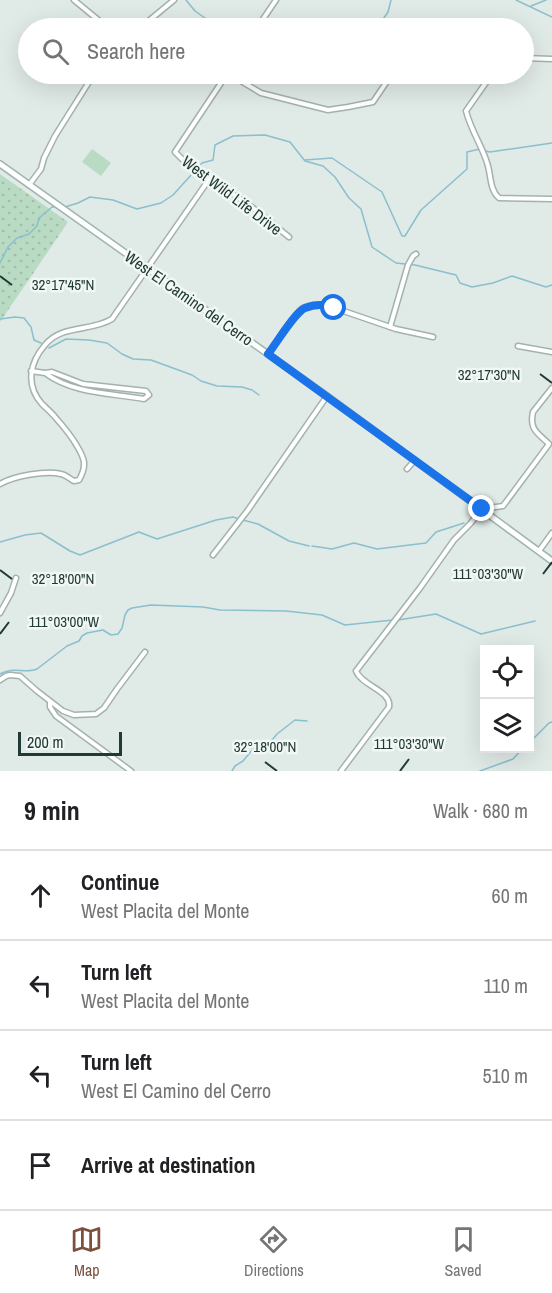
<!DOCTYPE html>
<html lang="en">
<head>
<meta charset="utf-8">
<style>
	:root { --surface:#fff; --page:#f2f2f2; --text:#202124; --muted:#757577; --line:#e0e0e0; --accent:#7b503e }
	body { margin:0; font-family:"Archivo Narrow",sans-serif; background:var(--page); color:var(--text) }
	.controls { position:absolute; right:18px; bottom:18px; display:grid; overflow:hidden; border-radius:0px; box-shadow:0 6px 24px #0002 }
	.controls button { width:54px; height:54px; display:grid; place-items:center; padding:0; border:0; border-bottom:2px solid var(--line); background:var(--surface); color:var(--text); font:30px sans-serif }
	.scale { position:absolute; left:18px; bottom:15px; width:104px; box-sizing:border-box; padding-left:6px; border:3px solid #213a35; border-top:0; font-size:16px; line-height:21px; white-space:nowrap; color:#213a35; -webkit-text-stroke:4px #f0f7f4; paint-order:stroke }
	.stop { position:absolute; width:18px; height:18px; margin:-14px; border:4px solid #1a73e8; border-radius:50%; background:#fff }
	.stop.end { background:#1a73e8; border-color:#fff; box-shadow:0 2px 6px #0008 }
	.list { margin:0; padding:0; list-style:none }
	h2 { display:flex; justify-content:space-between; align-items:center; height:78px; margin:0; padding:0 24px; font-size:26px }
	h2 small { font-size:20px; font-weight:400; color:var(--muted) }
	.list li { display:grid; grid-template-columns:39px 1fr auto; gap:18px; align-items:center; box-sizing:border-box; height:90px; padding:0 24px; border-top:2px solid var(--line) }
	.list b { display:block; font-size:22px; white-space:nowrap }
	.list p { margin:0; font-size:20px; white-space:nowrap; color:var(--muted) }
	.list em { font-size:20px; font-style:normal; color:var(--muted) }
	.icon { flex:none; width:33px; height:33px; fill:none; stroke:currentColor; stroke-width:2; stroke-linecap:round; stroke-linejoin:round }
	.map { position:relative; flex:none; width:552px; height:771px; overflow:hidden }
	.search { position:absolute; background:var(--surface); box-shadow:0 6px 24px #0002; left:18px; right:18px; top:18px; height:66px; display:flex; align-items:center; gap:15px; box-sizing:border-box; padding:0 21px; border-radius:33px; color:var(--muted); font-size:22px }
	.sheet { height:438px; background:var(--surface) }
	nav { display:flex; justify-content:space-around; align-items:center; box-sizing:border-box; height:84px; border-top:2px solid var(--line); background:var(--surface); font-size:16px; color:var(--muted) }
	nav a { display:grid; justify-items:center; gap:3px }
	nav .on { color:var(--accent) }
	.map>svg:first-child { display:block }
</style>
</head>
<body>
<div class="map">
<svg width="552" height="771" viewBox="0 0 552 771">
	<defs>
		<pattern id="grass-dots" width="8" height="8" patternUnits="userSpaceOnUse" patternTransform="scale(1.5)"><rect width="8" height="8" fill="#b9dbc4"/><path d="M2 2h.1M6 6h.1" fill="none" stroke="#9fbda9" stroke-width="1.8" stroke-linecap="round"/></pattern>
	</defs>
	<rect width="100%" height="100%" fill="#e0eae6"/>
	<path fill="url(#grass-dots)" d="M0,174L68,222L0,322Z"/>
	<path fill="#b9dbc4" d="M92,149L111,163L101,176L82,162Z"/>
	<g fill="none" stroke-linecap="round" stroke-linejoin="round">
		<g stroke="#8abfcd" stroke-width="1.5">
			<path d="M186,0L195,11L219,28"/>
			<path d="M516,0L552,17"/>
			<path d="M531,6L546,0"/>
			<path d="M377,28L388,12L391,0"/>
			<path d="M485,151L490,152L552,143"/>
			<path d="M305,160L332,158L382,192L402,236H405L421,210L467,169V152L480,149"/>
			<path d="M65,207L78,203L90,197L113,200L137,209L161,203L173,195L202,163L213,160L215,145L233,136L265,135L290,142L305,161L323,166L335,177L349,198L361,209L372,247L396,263L415,265L456,275L460,283L472,287L493,283L512,276L546,287L552,285"/>
			<path d="M0,263L8,247L17,238L29,234L37,226L39,218L52,207H58"/>
			<path d="M0,319L15,317L24,318L31,327L34,340L41,343"/>
			<path d="M49,348L66,339L89,340L107,343L122,354L133,359L151,360L192,375L201,381L217,386L242,387L252,390L259,395"/>
			<path d="M243,520L258,524L289,541L309,546"/>
			<path d="M0,542L25,535L41,533L70,551L80,555L139,532L157,539L216,520L233,517L239,519"/>
			<path d="M312,546L332,549L354,543L377,549L426,543L436,532L464,523"/>
			<path d="M398,620L436,614L481,634L535,621"/>
			<path d="M0,674C13,666 26,674 37,669L67,646L79,641L82,636L87,633L103,630L111,635L118,634L122,628L125,615L128,610L132,608L151,605L203,607L220,610L286,611L322,615L345,625L393,620"/>
			<path d="M530,742L549,723L552,722"/>
			<path d="M232,771L235,766L243,761L253,749L264,750L277,734L295,720L307,721"/>
			<path d="M480,771L513,759L523,748"/>
		</g>
		<defs>
			<g id="street">
				<path d="M74,0L108,28"/>
				<path d="M140,28L174,0"/>
				<path d="M257,28L276,0"/>
				<path d="M524,58L552,59"/>
				<path d="M227,74L175,152L182,159L253,208L289,237"/>
				<path d="M492,74L466,111C471,131 483,147 488,166C491,177 490,190 499,198L552,199"/>
				<path d="M226,75L241,81L261,93L328,110L348,107L373,102L392,74"/>
				<path d="M29,185L41,169L44,158L55,136L94,74"/>
				<path d="M390,327L408,265L413,256L416,254"/>
				<path d="M518,346L552,352"/>
				<path d="M268,354C275,345 294,314 303,308C309,305 319,304 326,305L396,329L433,337"/>
				<path d="M31,371L45,373L52,372L83,384L146,391L149,395L144,399C111,393 73,394 45,373"/>
				<path d="M407,469L415,460"/>
				<path d="M0,484C14,476 46,470 61,474C66,475 70,479 74,481L79,480C87,466 85,459 77,446C71,435 63,426 55,417C51,412 46,408 42,404C25,385 30,362 45,345C62,324 91,332 112,319L210,178"/>
				<path d="M539,551L552,533"/>
				<path d="M213,555L248,510L327,396"/>
				<path d="M0,613L11,593L16,578"/>
				<path d="M0,680L6,676L10,675L20,676L37,691L63,711L74,715L96,714L104,708L117,689L145,652"/>
				<path d="M50,702V707L56,716L131,771"/>
				<path d="M341,771L389,707C392,691 362,686 356,671L420,588L454,540L470,524L482,509L503,506L549,444C538,433 529,430 533,412L552,388"/>
			</g>
			<path id="secondary" d="M0,164L327,396L552,561"/>
		</defs>
		<use href="#street" stroke="#a3b2ad" stroke-width="7"/>
		<use href="#secondary" stroke="#9fb5af" stroke-width="8"/>
		<use href="#street" stroke="#fff" stroke-width="4"/>
		<use href="#secondary" stroke="#fff" stroke-width="5"/>
	</g>
	<g fill="none" stroke-linecap="round" stroke-linejoin="round">
		<path stroke="#1a73e8" stroke-width="8" d="M334,308C325,304 315,304 305,308C295,312 276,344 268,354L482,509"/>
	</g>
	<path fill="none" stroke="#213a35" stroke-width="2" d="M0,276L12,285M540,374L552,383M0,570L12,579M543,574L552,562M0,634L9,622M265,762L277,771M400,771L409,759"/>
	<g text-anchor="middle" stroke-width="5" stroke-linejoin="round" paint-order="stroke">
		<g font-size="16" fill="#213a35" stroke="#f0f7f4">
			<text transform="translate(232 195) rotate(37)" y="6">West Wild Life Drive</text>
			<text transform="translate(189 298) rotate(35)" y="6">West El Camino del Cerro</text>
		</g>
	</g>
	<g font-size="15" text-anchor="middle" fill="#213a35" stroke="#f0f7f4" stroke-width="5" stroke-linejoin="round" paint-order="stroke">
		<text x="63" y="290">32°17'45"N</text>
		<text x="489" y="380">32°17'30"N</text>
		<text x="488" y="579">111°03'30"W</text>
		<text x="63" y="584">32°18'00"N</text>
		<text x="64" y="627">111°03'00"W</text>
		<text x="409" y="749">111°03'30"W</text>
		<text x="265" y="752">32°18'00"N</text>
	</g>
</svg>
<div class="controls">
<button><svg class="icon" aria-label="locate" viewBox="0 0 24 24"><circle cx="12" cy="12" r="6"/><path d="M12 2v4M12 18v4M2 12h4M18 12h4"/></svg></button>
<button><svg class="icon" aria-label="layers" viewBox="0 0 24 24"><path d="M12 4l9 5-9 5-9-5zM3 14l9 5 9-5"/></svg></button>
</div>
<div class="scale">200 m</div>
<div class="stop" style="left:334px;top:308px"></div>
<div class="stop end" style="left:482px;top:509px"></div>
<div class="search"><svg class="icon" aria-label="search" viewBox="0 0 24 24"><circle cx="10" cy="10" r="6"/><path d="M15 15l6 6"/></svg>Search here</div>
</div>
<section class="sheet">
<h2>9 min<small>Walk · 680 m</small></h2>
<ul class="list">
<li><svg class="icon" aria-label="ahead" viewBox="0 0 24 24"><path d="M12 20V5M6 11l6-6 6 6"/></svg><div><b>Continue</b><p>West Placita del Monte</p></div><em>60 m</em></li>
<li><svg class="icon" aria-label="left" viewBox="0 0 24 24"><path d="M17 20v-9H6M10 6l-5 5 5 5"/></svg><div><b>Turn left</b><p>West Placita del Monte</p></div><em>110 m</em></li>
<li><svg class="icon" aria-label="left" viewBox="0 0 24 24"><path d="M17 20v-9H6M10 6l-5 5 5 5"/></svg><div><b>Turn left</b><p>West El Camino del Cerro</p></div><em>510 m</em></li>
<li><svg class="icon" aria-label="arrive" viewBox="0 0 24 24"><path d="M6 21V4h12l-3 4 3 4H6"/></svg><div><b>Arrive at destination</b></div></li>
</ul>
</section>
<nav>
<a class="on"><svg class="icon" aria-label="map" viewBox="0 0 24 24"><path d="M3 6l6-2 6 2 6-2v14l-6 2-6-2-6 2zM9 4v14M15 6v14"/></svg>Map</a>
<a><svg class="icon" aria-label="directions" viewBox="0 0 24 24"><path d="M12 3l9 9-9 9-9-9zM9 14v-3h6M13 9l2 2-2 2"/></svg>Directions</a>
<a><svg class="icon" aria-label="saved" viewBox="0 0 24 24"><path d="M7 4h10v16l-5-4-5 4z"/></svg>Saved</a>
</nav>
</body>
</html>
